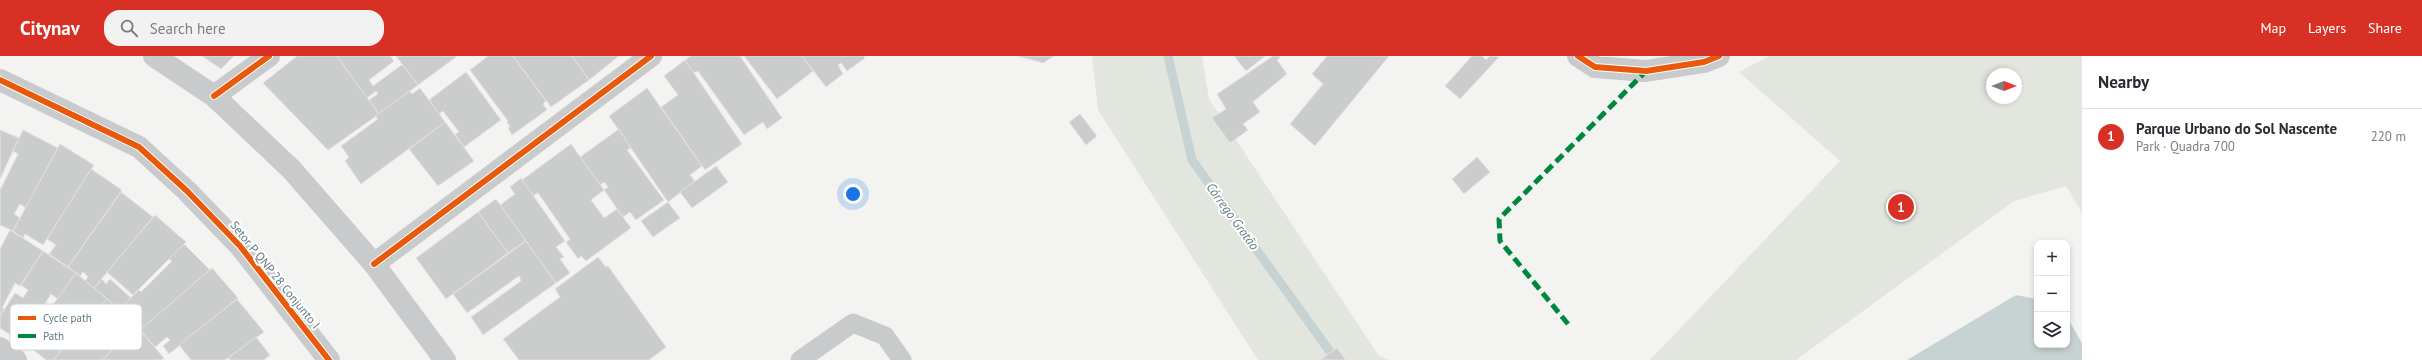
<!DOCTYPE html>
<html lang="en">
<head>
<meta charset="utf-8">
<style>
	:root { --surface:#fff; --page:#f2f2f3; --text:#2b2b33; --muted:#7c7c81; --line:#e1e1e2; --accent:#d93025 }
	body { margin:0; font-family:"PT Sans",sans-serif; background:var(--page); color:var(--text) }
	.controls { position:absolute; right:12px; bottom:12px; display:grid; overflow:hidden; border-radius:8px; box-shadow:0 2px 6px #0003 }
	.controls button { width:36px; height:36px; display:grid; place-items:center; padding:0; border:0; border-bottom:1px solid var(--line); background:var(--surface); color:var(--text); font:20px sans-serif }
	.compass { position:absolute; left:1986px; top:12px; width:36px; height:36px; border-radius:50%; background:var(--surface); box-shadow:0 2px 6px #0003; rotate:90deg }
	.you { position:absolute; left:853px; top:138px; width:14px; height:14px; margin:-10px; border:3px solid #fff; border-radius:50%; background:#1a73e8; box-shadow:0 0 0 6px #1a73e833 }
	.badge { display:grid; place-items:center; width:26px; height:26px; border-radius:50%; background:var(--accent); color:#fff; font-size:13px; font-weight:700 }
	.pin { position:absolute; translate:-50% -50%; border:2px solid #fff; box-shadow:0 1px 4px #0006 }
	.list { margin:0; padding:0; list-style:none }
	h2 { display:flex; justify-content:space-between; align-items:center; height:52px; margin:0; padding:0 16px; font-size:17px }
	h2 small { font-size:13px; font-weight:400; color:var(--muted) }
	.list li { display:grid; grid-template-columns:26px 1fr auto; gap:12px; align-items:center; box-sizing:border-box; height:56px; padding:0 16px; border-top:1px solid var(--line) }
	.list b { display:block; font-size:15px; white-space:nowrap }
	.list p { margin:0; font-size:13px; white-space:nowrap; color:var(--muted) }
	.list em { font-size:13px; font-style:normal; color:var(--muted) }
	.icon { flex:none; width:22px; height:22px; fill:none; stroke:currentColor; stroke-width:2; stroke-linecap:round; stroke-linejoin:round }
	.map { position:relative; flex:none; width:2082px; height:304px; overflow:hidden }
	header { display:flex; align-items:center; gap:24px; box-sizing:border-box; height:56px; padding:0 20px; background:var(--accent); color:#fff }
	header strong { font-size:19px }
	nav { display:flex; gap:22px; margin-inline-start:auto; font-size:14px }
	.search { width:280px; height:36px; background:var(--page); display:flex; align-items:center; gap:10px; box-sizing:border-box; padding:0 14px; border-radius:16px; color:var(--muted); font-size:15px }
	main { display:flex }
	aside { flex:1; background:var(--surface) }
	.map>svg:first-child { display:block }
</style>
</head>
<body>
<header>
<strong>Citynav</strong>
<div class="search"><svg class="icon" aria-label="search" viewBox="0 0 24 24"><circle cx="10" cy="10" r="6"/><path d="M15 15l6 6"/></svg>Search here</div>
<nav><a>Map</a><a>Layers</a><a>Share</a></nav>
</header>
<main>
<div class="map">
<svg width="2082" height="304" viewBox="0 0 2082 304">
	<rect width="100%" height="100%" fill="#f3f3f1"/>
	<g fill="#e3e6df" fill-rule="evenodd">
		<path d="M1092,0H1202L1209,43L1379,300L1390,304H1258L1098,54Z"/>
		<path d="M1770,0H2082V157L2066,130L2014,145L1796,304H1650L1840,105L1739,16ZM1992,18H2016V42H1992Z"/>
	</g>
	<path fill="#c7d2d3" d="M2016,239L2037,243V289H2067V261L2082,287V304H1907Z"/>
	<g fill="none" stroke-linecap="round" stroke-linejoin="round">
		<path stroke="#c7d2d3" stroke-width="9" d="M1168,0L1192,104L1336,304"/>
	</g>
	<g fill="#cbcccc" stroke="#e2e2e1">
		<path d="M202,0H234L221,13Z"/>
		<path d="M297,0H337L379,58L328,94L263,27Z"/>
		<path d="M337,0H390L394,5L369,24L373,30L403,8L418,29L379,58L369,44L378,38L376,35L367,42Z"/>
		<path d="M396,0H455L456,1L418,29Z"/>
		<path d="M488,0H513L546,45L543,48L547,54L512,79L508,72L510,71L507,66L508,65L470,14Z"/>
		<path d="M513,0H572L589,24L551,51Z"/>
		<path d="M572,0H619L589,24Z"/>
		<path d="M691,0H740L782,62L767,73L763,66L744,79L698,15L693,17L685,4Z"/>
		<path d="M744,0H802L813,15L777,43Z"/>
		<path d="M802,0H863L865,2L847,15L841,7L838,9L843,18L826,31Z"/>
		<path d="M1018,0H1054L1043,7Z"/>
		<path d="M1234,0H1265L1246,15Z"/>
		<path d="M1273,0H1279L1280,2L1277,4L1287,18L1253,46L1260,56L1243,68L1248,74L1230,87L1212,62L1226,53L1217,38Z"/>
		<path d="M1327,0H1389L1315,90L1290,68L1323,28L1312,18Z"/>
		<path d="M1472,0H1482L1486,4L1490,0L1499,1L1460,43L1445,30Z"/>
		<path d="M685,4L742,88L705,114L661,51L678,39L664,20Z"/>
		<path d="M466,16L501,64L464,91L455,78L459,76L443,55L439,58L429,44Z"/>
		<path d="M420,32L445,66L361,128L345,105L349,101L341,90L378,63L375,60L410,35L412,38Z"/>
		<path d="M647,32L702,110L690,119L695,125L668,146L609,60Z"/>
		<path d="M1080,58L1097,80L1086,89L1069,66Z"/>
		<path d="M445,66L474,105L438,130L409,93Z"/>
		<path d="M619,73L631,92L627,94L664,144L636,164L630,156L623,161L604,134L608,131L604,126L600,129L580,101Z"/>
		<path d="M0,74L19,82L0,123Z"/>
		<path d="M23,74L58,92L26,152L20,148L14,158L20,162L13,175L0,169V134L18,98L13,95Z"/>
		<path d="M60,88L94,109L43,189L25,178L23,182L13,175Z"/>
		<path d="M571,88L604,134L591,144L604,162L617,153L631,172L586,205L581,200L578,203L566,186L570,183L538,137L533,140L522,124Z"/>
		<path d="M1477,101L1490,116L1464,138L1452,123Z"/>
		<path d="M716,110L728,126L692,152L680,136Z"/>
		<path d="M91,113L122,134L68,211L49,198L56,189L47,183Z"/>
		<path d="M521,122L565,185L556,191L564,201L560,203L570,217L556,227L500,149L515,138L510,131Z"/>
		<path d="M121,136L153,161L94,232L85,225L88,221L83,216L80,220L68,211Z"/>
		<path d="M496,143L526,185L508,197L478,156Z"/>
		<path d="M668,146L680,162L653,181L641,165Z"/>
		<path d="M478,156L508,197L446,243L416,202Z"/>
		<path d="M155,159L186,186L133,239L107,216Z"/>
		<path d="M10,174L43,195L20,230L15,227L2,252L4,253L0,260V193Z"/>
		<path d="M526,185L556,227L483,279L471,261L521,225L519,220L467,257L453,238Z"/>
		<path d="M184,188L210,214L140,274L119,253L139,234L141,236L172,205L169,203Z"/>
		<path d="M43,195L76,217L58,243L51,238L41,254L46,258L24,288L0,272V260L15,237L23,242L28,234L21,229Z"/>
		<path d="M598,201L606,211L608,210L666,291L649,304H519L503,283L560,241L555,233Z"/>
		<path d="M212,212L238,242L169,298L163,290L170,284L167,281L155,291L140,274Z"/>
		<path d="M76,217L107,243L90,263L86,259L82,263L81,262L58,292L61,295L53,304H46L25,287Z"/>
		<path d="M102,223L106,228L110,223L131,242L119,253L94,232Z"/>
		<path d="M107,243L137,271L102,304H53Z"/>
		<path d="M237,243L264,276L225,304H191L179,289Z"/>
		<path d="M137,271L164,302L161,304H102Z"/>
		<path d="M256,281L270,299L264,304H230L228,302Z"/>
		<path d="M1337,292L1346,304H1320Z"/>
	</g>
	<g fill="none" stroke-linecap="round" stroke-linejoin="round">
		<path stroke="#c8cacb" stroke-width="19" d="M800,304L853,267L885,280L902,304"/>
		<g stroke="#c8cacb" stroke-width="22">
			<path d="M1578,0L1595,11L1646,15L1704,6L1719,0"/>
			<path d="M214,40L269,0"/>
			<path d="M374,208L651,0"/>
			<path d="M0,292L16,304"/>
		</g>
		<g stroke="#c8cacb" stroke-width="22">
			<path d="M154,0L214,40L292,114L374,208L445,304"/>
			<path d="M0,24L139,91L187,135L240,190L329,304"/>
		</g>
		<path stroke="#00873e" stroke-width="5" stroke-dasharray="10 5" stroke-linecap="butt" d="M1568,268L1500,185L1499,163L1646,15"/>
		<defs>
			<g id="cycleway">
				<path d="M1578,0L1595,11L1646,15L1704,6L1719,0"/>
				<path d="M0,24L139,91L187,135L240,190L329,304"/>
				<path d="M214,40L269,0"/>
				<path d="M374,208L651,0"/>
			</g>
		</defs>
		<use href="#cycleway" stroke="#fff" stroke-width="8"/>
		<use href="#cycleway" stroke="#e8590c" stroke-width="6"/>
	</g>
	<g text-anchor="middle" stroke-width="4" stroke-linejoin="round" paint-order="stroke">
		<g font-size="12" fill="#627882" stroke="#fff">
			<text transform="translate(275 219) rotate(51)" y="4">Setor P QNP 28 Conjunto I</text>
		</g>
		<g font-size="13" font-style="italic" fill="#5e7b7f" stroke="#fff">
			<text transform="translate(1233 160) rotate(54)" y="5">Córrego Grotão</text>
		</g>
	</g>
	<rect x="10" y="248" width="132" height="46" rx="6" fill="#fff" stroke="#d0d6da" stroke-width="1"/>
	<rect x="18" y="260" width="18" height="4" fill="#e8590c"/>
	<rect x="18" y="278" width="18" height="4" fill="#00873e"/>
	<g font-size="11" fill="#627882">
		<text x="43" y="266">Cycle path</text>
		<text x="43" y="284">Path</text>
	</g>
</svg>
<div class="controls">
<button>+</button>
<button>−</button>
<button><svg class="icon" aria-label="layers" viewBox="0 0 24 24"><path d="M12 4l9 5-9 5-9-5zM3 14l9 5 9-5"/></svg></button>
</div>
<svg class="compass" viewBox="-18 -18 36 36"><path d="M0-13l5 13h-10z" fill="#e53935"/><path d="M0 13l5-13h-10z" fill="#7c7c81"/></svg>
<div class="you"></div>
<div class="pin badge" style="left:1901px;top:151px">1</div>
</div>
<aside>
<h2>Nearby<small></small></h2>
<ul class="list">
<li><span class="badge">1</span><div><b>Parque Urbano do Sol Nascente</b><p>Park · Quadra 700</p></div><em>220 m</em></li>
</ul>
</aside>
</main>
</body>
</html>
